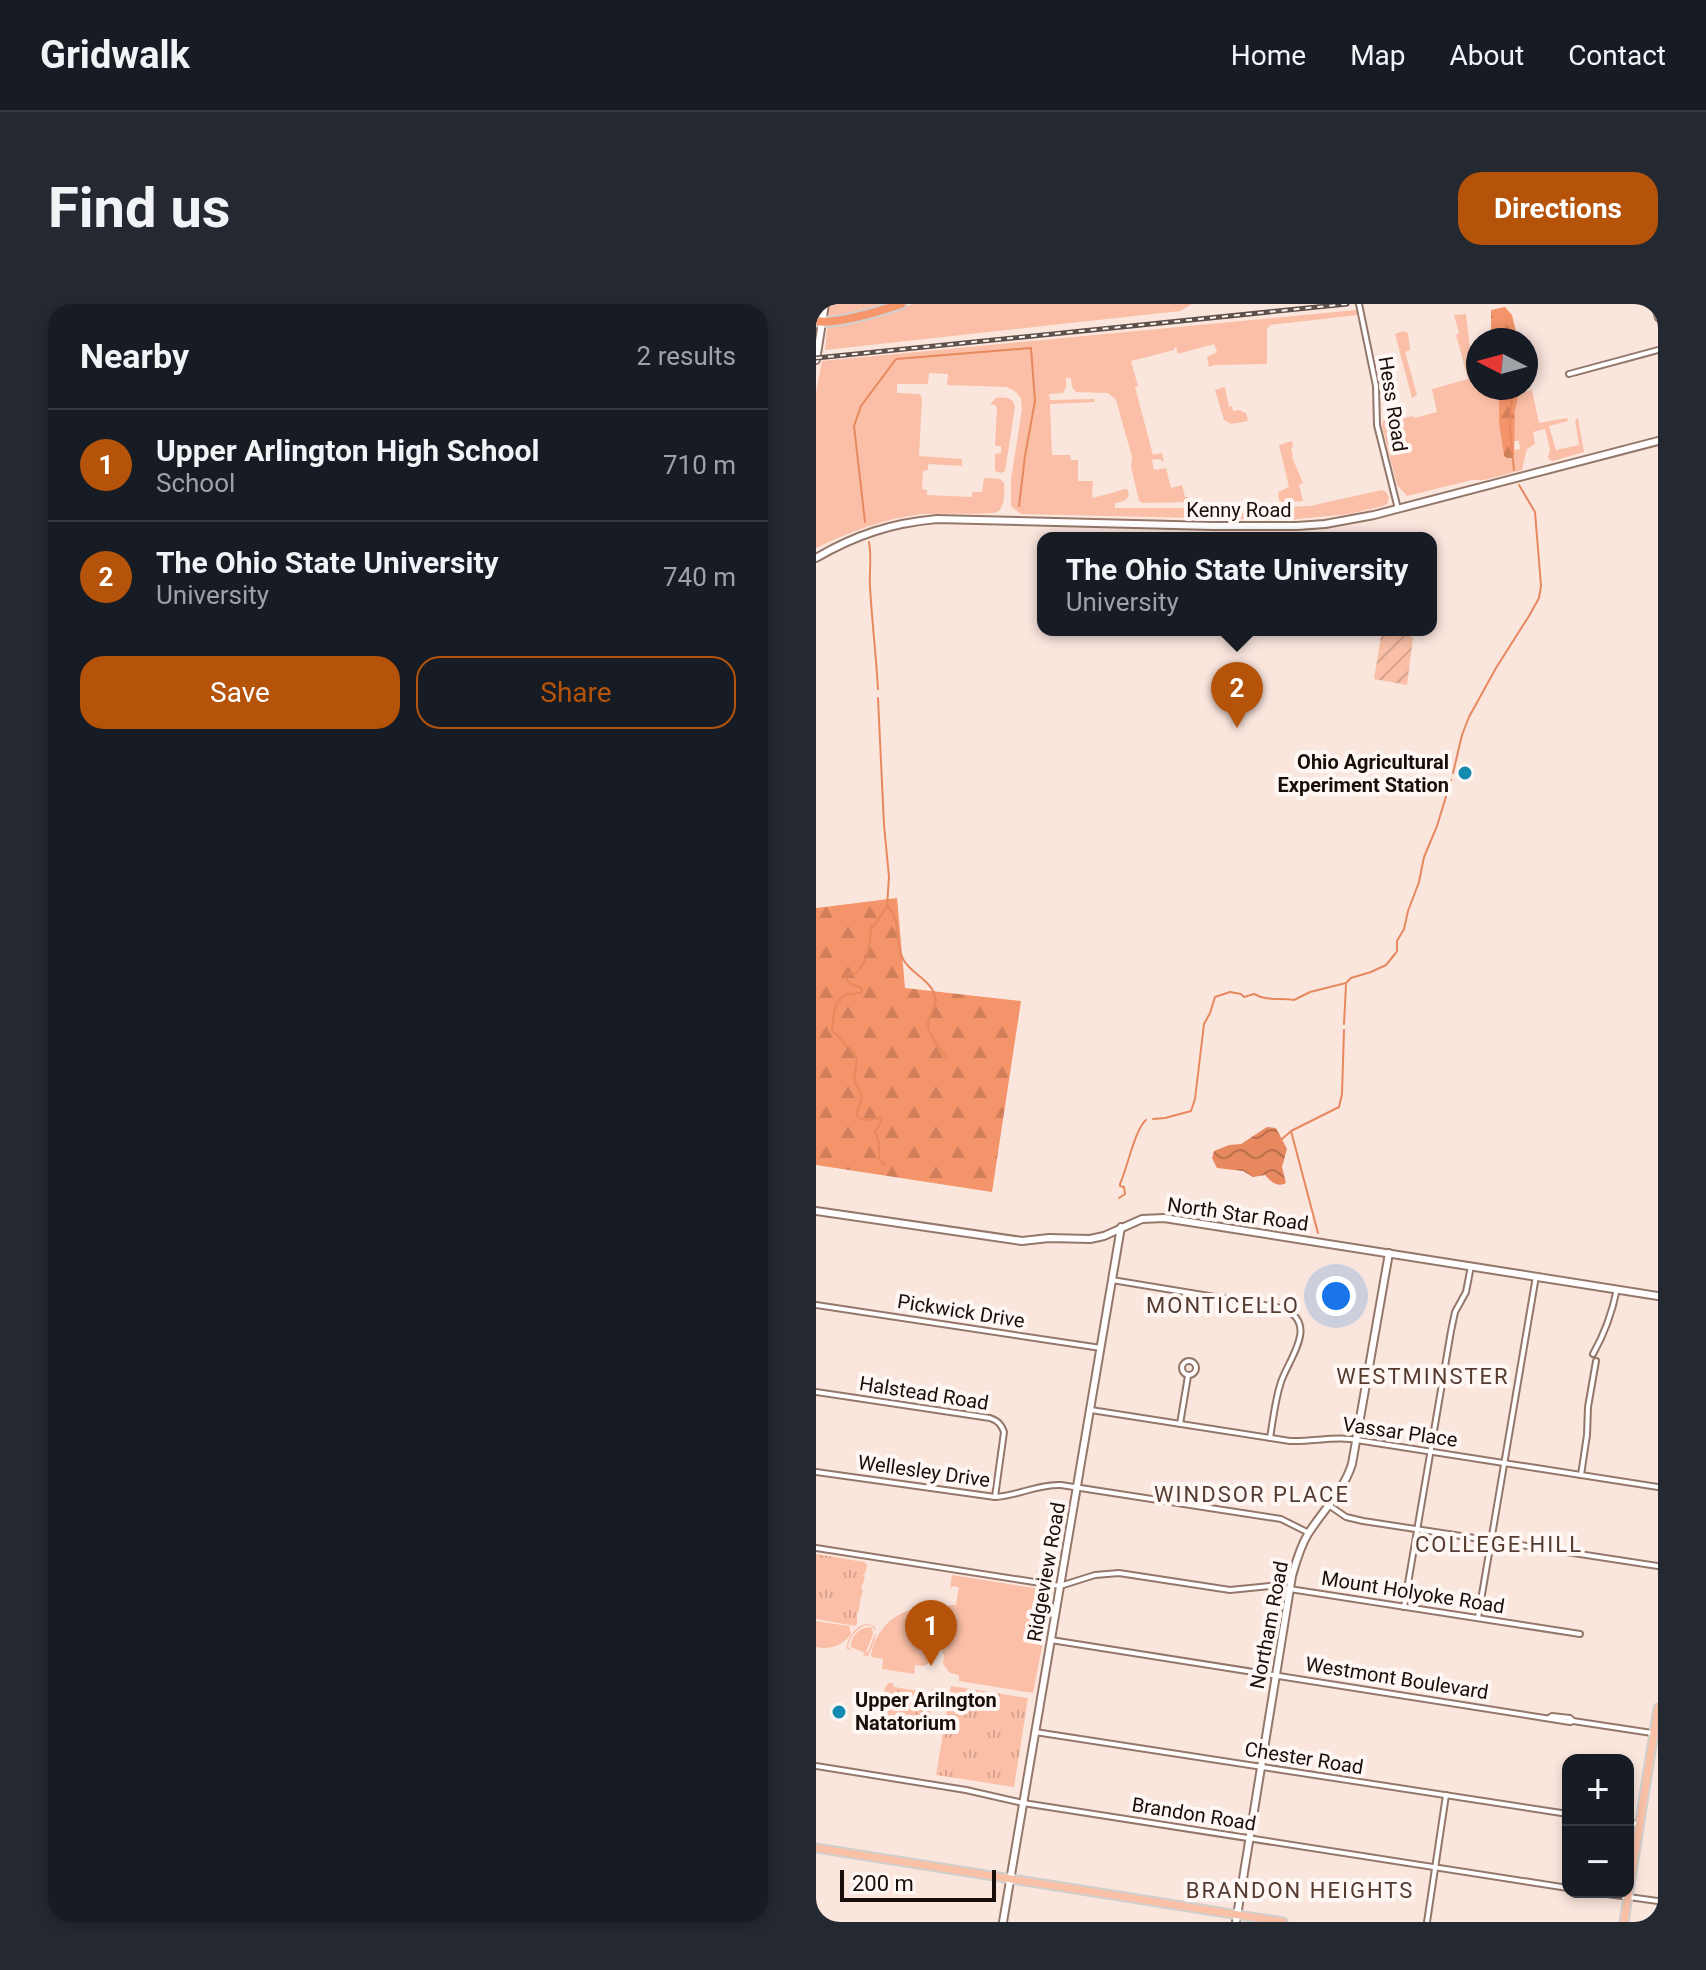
<!DOCTYPE html>
<html lang="en">
<head>
<meta charset="utf-8">
<style>
	:root { --surface:#171b24; --page:#242831; --text:#f1f3f6; --muted:#9ea1a6; --line:#363941; --accent:#b45309 }
	body { margin:0; font-family:Roboto,sans-serif; background:var(--page); color:var(--text) }
	.controls { position:absolute; right:24px; bottom:24px; display:grid; overflow:hidden; border-radius:16px; box-shadow:0 4px 12px #0003 }
	.controls button { width:72px; height:72px; display:grid; place-items:center; padding:0; border:0; border-bottom:2px solid var(--line); background:var(--surface); color:var(--text); font:40px sans-serif }
	.compass { position:absolute; left:650px; top:24px; width:72px; height:72px; border-radius:50%; background:var(--surface); box-shadow:0 4px 12px #0003; rotate:276deg }
	.scale { position:absolute; left:24px; bottom:20px; width:156px; box-sizing:border-box; padding-left:8px; border:4px solid #190e09; border-top:0; font-size:22px; line-height:28px; white-space:nowrap; color:#190e09; -webkit-text-stroke:6px #fef7f4; paint-order:stroke }
	.you { position:absolute; left:520px; top:992px; width:28px; height:28px; margin:-20px; border:6px solid #fff; border-radius:50%; background:#1a73e8; box-shadow:0 0 0 12px #1a73e833 }
	.badge { display:grid; place-items:center; width:52px; height:52px; border-radius:50%; background:var(--accent); color:#fff; font-size:26px; font-weight:700 }
	.pin { position:absolute; translate:-50% -66px; filter:drop-shadow(0 2px 4px #0008) }
	.pin::after { content:''; position:absolute; top:42px; width:28px; height:24px; background:inherit; clip-path:polygon(0 0,100% 0,50% 100%) }
	.popup { position:absolute; left:221px; top:228px; width:400px; height:104px; box-sizing:border-box; display:grid; place-content:center; border-radius:16px; background:var(--surface); filter:drop-shadow(0 2px 6px #0005); font-size:26px; white-space:nowrap; color:var(--muted) }
	.popup b { font-size:30px; color:var(--text) }
	.popup::after { content:''; position:absolute; left:50%; top:100%; margin-left:-16px; border:16px solid transparent; border-top-color:var(--surface) }
	.list { margin:0; padding:0; list-style:none }
	h2 { display:flex; justify-content:space-between; align-items:center; height:104px; margin:0; padding:0 32px; font-size:34px }
	h2 small { font-size:26px; font-weight:400; color:var(--muted) }
	.list li { display:grid; grid-template-columns:52px 1fr auto; gap:24px; align-items:center; box-sizing:border-box; height:112px; padding:0 32px; border-top:2px solid var(--line) }
	.list b { display:block; font-size:30px; white-space:nowrap }
	.list p { margin:0; font-size:26px; white-space:nowrap; color:var(--muted) }
	.list em { font-size:26px; font-style:normal; color:var(--muted) }
	.actions { display:flex; gap:16px; padding:24px 32px }
	.actions a { flex:1; padding:18px 0; border:2px solid var(--accent); border-radius:24px; text-align:center; font-size:28px; color:var(--accent) }
	.actions .main { background:var(--accent); color:#fff }
	.map { position:relative; flex:none; width:842px; height:1618px; overflow:hidden; border-radius:24px }
	header { display:flex; align-items:center; gap:48px; box-sizing:border-box; height:112px; padding:0 40px; background:var(--surface); border-bottom:2px solid var(--line) }
	header strong { font-size:38px }
	nav { display:flex; gap:44px; margin-inline-start:auto; font-size:28px }
	.intro { display:flex; align-items:center; justify-content:space-between; box-sizing:border-box; height:192px; padding:0 48px }
	h1 { margin:0; font-size:56px }
	.button { padding:20px 36px; border-radius:24px; background:var(--accent); color:#fff; font-size:28px; font-weight:700 }
	main { display:flex; gap:48px; padding:0 48px }
	aside { flex:1; background:var(--surface); border-radius:24px; box-shadow:0 4px 12px #0003 }
	.map>svg:first-child { display:block }
</style>
</head>
<body>
<header>
<strong>Gridwalk</strong>
<nav><a>Home</a><a>Map</a><a>About</a><a>Contact</a></nav>
</header>
<div class="intro"><h1>Find us</h1><a class="button">Directions</a></div>
<main>
<aside>
<h2>Nearby<small>2 results</small></h2>
<ul class="list">
<li><span class="badge">1</span><div><b>Upper Arlington High School</b><p>School</p></div><em>710 m</em></li>
<li><span class="badge">2</span><div><b>The Ohio State University</b><p>University</p></div><em>740 m</em></li>
</ul>
<div class="actions"><a class="main">Save</a><a>Share</a></div>
</aside>
<div class="map">
<svg width="842" height="1618" viewBox="0 0 842 1618">
	<defs>
		<pattern id="forest-firs" width="22" height="20" patternUnits="userSpaceOnUse" patternTransform="scale(2)"><rect width="22" height="20" fill="#f4946a"/><path d="M5 1l3.5 6h-7zM16 11l3.5 6h-7z" fill="#d17e5b"/></pattern>
		<pattern id="park-tufts" width="24" height="20" patternUnits="userSpaceOnUse" patternTransform="scale(2)"><rect width="24" height="20" fill="#fabfa6"/><path d="M3 7l-1-3M5 7V3M7 7l1-3M15 17l-1-3M17 17v-4M19 17l1-3" fill="none" stroke="#d6a38e"/></pattern>
		<pattern id="garden-furrows" width="10" height="10" patternUnits="userSpaceOnUse" patternTransform="scale(2)"><rect width="10" height="10" fill="#fabfa6"/><path d="M-1 1l2-2M0 10L10 0M9 11l2-2" fill="none" stroke="#d6a38e"/></pattern>
		<pattern id="water-waves" width="16" height="10" patternUnits="userSpaceOnUse" patternTransform="scale(2)"><rect width="16" height="10" fill="#e7885e"/><path d="M0 5q4-4 8 0t8 0" fill="none" stroke="#ba6e4c"/></pattern>
	</defs>
	<rect width="100%" height="100%" fill="#fbe6de"/>
	<g fill="#fabfa6">
		<path d="M12,0H74L15,13L12,12Z"/>
		<path d="M97,0H376L364,7L9,46L11,25L16,20L48,15Z"/>
		<path d="M540,6L542,11L454,21L451,25V60L399,61L393,63L391,53L401,48L398,40L362,50L360,43L358,44V46L315,57L322,82L319,83L337,151L346,149L348,158L343,155L336,156L338,166L350,164L355,184L366,181L369,193H372L373,198L327,199L323,197L315,163L316,153L300,96L292,89L260,88L256,83L255,74H250V83L247,89L233,90L234,96L278,95L279,98L234,100L236,151H254L255,156H262V177H277L276,189L277,194L309,185L312,186C315,196 307,198 299,199V204H451L494,202L566,186L570,188L573,193L571,200L567,202L533,210L472,216L205,210L195,202V175L206,105L205,95L200,88L191,83L131,81L132,70L113,69L112,80H81V89L104,90L106,94L103,152L146,155V162L112,160V166L107,167L106,185L111,186V191L156,193V188H166L168,174L184,175L188,179C188,187 190,203 181,208C176,211 119,209 107,210C69,214 34,228 0,244V88L6,57Z"/>
		<path d="M650,10L655,54H662V84H683V120L688,152L698,151V146L704,145L703,137H697L699,107L704,84H707L708,88L716,86L723,119L751,114L752,117L733,122L740,146L763,141L759,116L762,114L768,148L737,157L733,156L732,153L734,146L729,125L717,128L719,140L711,145L706,166L668,176H656L591,192L581,181L566,122L567,117L575,111L587,108L588,114L597,112L598,114L621,108L616,85L652,75L640,31L643,29L638,11Z"/>
		<path d="M587,27L592,29L594,46L589,48L601,91L596,94L579,30Z"/>
		<path d="M409,83L413,103L416,102L417,107L423,106L430,109L432,117L415,120L408,116L399,86Z"/>
		<path d="M180,94C189,93 197,93 199,103L189,167L185,169L179,167V150L185,149V142H179L181,104L179,101L174,100Z"/>
		<path d="M476,137L477,143L475,144L477,152L476,153L487,179L483,181L487,197L466,198L463,196L462,188L473,183L463,141Z"/>
		<path d="M136,1271L237,1287L217,1389L143,1377V1371L134,1369L127,1360L128,1350L126,1349L133,1301H140L143,1283L136,1282L134,1285Z"/>
		<path d="M99,1305L125,1306L121,1334L119,1335L113,1359L108,1362L99,1361L98,1370L66,1365L67,1355L56,1353L55,1351C60,1327 75,1310 99,1305Z"/>
		<path d="M0,1317L33,1322L35,1330C26,1342 14,1346 0,1343Z"/>
		<path d="M52,1320L58,1322C63,1330 56,1344 52,1352L46,1351L49,1349L35,1343C34,1333 45,1321 56,1324L57,1330L50,1348H52L60,1328L56,1322L50,1321C41,1324 33,1333 32,1343L35,1346L31,1345C30,1334 41,1320 52,1320Z"/>
	</g>
	<g fill="url(#forest-firs)">
		<path d="M689,3L696,11L702,36H675V6Z"/>
		<path d="M683,84H704L699,107L698,151L696,154H691L688,152L683,120Z"/>
		<path d="M81,594L89,684L205,697L176,888L0,861V604Z"/>
	</g>
	<g fill="url(#park-tufts)">
		<path d="M0,1250L48,1258L51,1261L49,1270L47,1271L49,1274L45,1284L47,1286L44,1296L43,1307L41,1308V1320L39,1322L0,1315Z"/>
		<path d="M72,1379H77L78,1383L115,1389L116,1385L121,1387V1390H117L113,1419L116,1421L115,1427L110,1426L109,1422L72,1416L71,1420L64,1419L69,1384Z"/>
		<path d="M135,1382L212,1394L198,1483L120,1471Z"/>
	</g>
	<path fill="url(#garden-furrows)" d="M566,326H593L595,333L597,334L591,381L558,375Z"/>
	<path fill="url(#water-waves)" d="M451,823L460,824L471,845L466,863L470,879C462,884 454,877 449,871L437,873L427,867L401,864L396,854L398,847L413,841L425,840Z"/>
	<g fill="none" stroke-linecap="round" stroke-linejoin="round">
		<g stroke="#e7885e" stroke-width="2">
			<path d="M690,21L693,36"/>
			<path d="M696,84L694,126L698,166"/>
			<path d="M49,218L38,122L45,102L80,55L215,44L219,97L209,152L203,202"/>
			<path d="M53,238C56,254 53,268 54,283C56,317 60,351 62,385"/>
			<path d="M62,394L68,521L73,573L71,602L59,621L55,623C54,639 53,656 40,669L30,670C29,680 38,681 45,684L46,687L44,689C39,690 35,689 30,691C17,695 17,717 16,727C24,732 24,734 29,741C31,743 33,743 35,745C45,755 39,764 38,776C47,795 49,789 40,810C45,819 55,815 64,814L65,818L59,828L63,839V855L69,861"/>
			<path d="M637,469L646,431L653,413L680,364L713,312L723,294L725,282L719,208L703,181"/>
			<path d="M72,603C86,617 78,638 87,655C94,669 115,676 119,692C122,703 111,711 112,721C113,733 124,744 130,754"/>
			<path d="M528,720L530,681"/>
			<path d="M337,815L349,814L375,807L379,795L388,720L394,709L399,693L414,688L425,690L428,693L438,690C453,698 463,693 478,696L494,688L530,679L535,674L555,668L570,661L579,650L581,647V637L588,625L592,607L603,578L608,553L621,522L635,476"/>
			<path d="M466,835L474,828"/>
			<path d="M303,894L309,890L308,883L304,882V880C311,865 319,825 330,816"/>
			<path d="M502,929L475,827L523,803L526,790L528,726"/>
		</g>
		<defs>
			<g id="street">
				<path d="M543,0L560,82L561,121L582,205"/>
				<path d="M838,0L842,14"/>
				<path d="M753,70L842,46"/>
				<path d="M296,976L466,1004C504,1019 473,1054 465,1078C459,1096 457,1116 454,1134"/>
				<path d="M0,1001L285,1044"/>
				<path d="M777,1050C789,1029 796,1009 801,985"/>
				<circle cx="373" cy="1064" r="7"/>
				<path d="M0,1088L174,1114C182,1117 185,1120 188,1128L179,1193"/>
				<path d="M275,1106L474,1137C495,1138 513,1133 534,1135L842,1183"/>
				<path d="M364,1120L372,1072"/>
				<path d="M0,1168L179,1193C202,1192 221,1180 245,1181L465,1215L493,1229"/>
				<path d="M765,1171L771,1131L772,1103L780,1057"/>
				<path d="M514,1202L530,1213L547,1217L842,1262"/>
				<path d="M0,1244L244,1282L279,1271L303,1269L414,1286L454,1282L764,1330"/>
				<path d="M588,1303L635,1027L639,1008L650,988L655,962"/>
				<path d="M662,1314L720,972"/>
				<path d="M235,1336L754,1418L757,1417"/>
				<path d="M733,1414L736,1412L754,1414L757,1417L836,1429"/>
				<path d="M219,1428L752,1510"/>
				<path d="M0,1462L150,1486L207,1499L752,1584"/>
				<path d="M812,1519L823,1520"/>
				<path d="M776,1588L842,1597"/>
				<path d="M611,1618L630,1491"/>
			</g>
			<g id="secondary">
				<path d="M0,56L9,0"/>
				<path d="M0,254C39,231 76,219 121,215L397,222H481L509,220L558,211L842,137"/>
				<path d="M0,907L206,937L233,934L274,935L288,932L326,915L348,914L842,992"/>
				<path d="M187,1618L305,923"/>
				<path d="M420,1618L476,1272C480,1258 484,1243 492,1230C507,1206 527,1188 536,1160L573,949"/>
			</g>
			<g id="primary">
				<path d="M0,1544L467,1618"/>
				<path d="M808,1618L842,1404"/>
			</g>
			<path id="highway" d="M0,17C21,21 64,7 85,0"/>
		</defs>
		<use href="#street" stroke="#95776a" stroke-width="8"/>
		<use href="#secondary" stroke="#95776a" stroke-width="10"/>
		<use href="#primary" stroke="#d1cfce" stroke-width="11"/>
		<use href="#highway" stroke="#d1cfce" stroke-width="12"/>
		<use href="#street" stroke="#fff" stroke-width="4"/>
		<use href="#secondary" stroke="#fff" stroke-width="6"/>
		<use href="#primary" stroke="#fac0a6" stroke-width="7"/>
		<use href="#highway" stroke="#f7966b" stroke-width="8"/>
		<defs>
			<path id="rail" d="M0,54L531,0"/>
		</defs>
		<use href="#rail" stroke="#5e504a" stroke-width="5"/>
		<use href="#rail" stroke="#fef7f4" stroke-width="2" stroke-dasharray="6" stroke-linecap="butt"/>
	</g>
	<g fill="#128bae" stroke="#fef7f4" stroke-width="3">
		<circle cx="649" cy="469" r="8"/>
		<circle cx="23" cy="1408" r="8"/>
	</g>
	<g text-anchor="middle" stroke-width="8" stroke-linejoin="round" paint-order="stroke">
		<g font-size="20" fill="#190e09" stroke="#fef7f4">
			<text transform="translate(577 100) rotate(81)" y="7">Hess Road</text>
			<text x="423" y="213">Kenny Road</text>
			<text transform="translate(422 910) rotate(8)" y="7">North Star Road</text>
			<text transform="translate(145 1007) rotate(9)" y="7">Pickwick Drive</text>
			<text transform="translate(108 1089) rotate(9)" y="7">Halstead Road</text>
			<text transform="translate(584 1128) rotate(8)" y="7">Vassar Place</text>
			<text transform="translate(108 1167) rotate(8)" y="7">Wellesley Drive</text>
			<text transform="translate(230 1268) rotate(-80)" y="7">Ridgeview Road</text>
			<text transform="translate(597 1288) rotate(9)" y="7">Mount Holyoke Road</text>
			<text transform="translate(453 1321) rotate(-79)" y="7">Northam Road</text>
			<text transform="translate(581 1374) rotate(9)" y="7">Westmont Boulevard</text>
			<text transform="translate(488 1454) rotate(9)" y="7">Chester Road</text>
			<text transform="translate(378 1510) rotate(9)" y="7">Brandon Road</text>
		</g>
		<g font-size="20" font-weight="bold" fill="#190e09" stroke="#fef7f4" text-anchor="end">
			<text x="633" y="465">Ohio Agricultural<tspan x="633" dy="23">Experiment Station</tspan></text>
			<text x="39" y="1403" text-anchor="start">Upper Arilngton<tspan x="39" dy="23">Natatorium</tspan></text>
		</g>
		<g font-size="22" letter-spacing="2" fill="#553b2f" stroke="#fef7f4">
			<text x="407" y="1009">MONTICELLO</text>
			<text x="607" y="1080">WESTMINSTER</text>
			<text x="436" y="1198">WINDSOR PLACE</text>
			<text x="683" y="1248">COLLEGE HILL</text>
			<text x="484" y="1594">BRANDON HEIGHTS</text>
		</g>
	</g>
</svg>
<div class="controls">
<button>+</button>
<button>−</button>
</div>
<svg class="compass" viewBox="-18 -18 36 36"><path d="M0-13l5 13h-10z" fill="#e53935"/><path d="M0 13l5-13h-10z" fill="#9ea1a6"/></svg>
<div class="scale">200 m</div>
<div class="you"></div>
<div class="pin badge" style="left:115px;top:1362px">1</div>
<div class="pin badge" style="left:421px;top:424px">2</div>
<div class="popup"><b>The Ohio State University</b>University</div>
</div>
</main>
</body>
</html>
